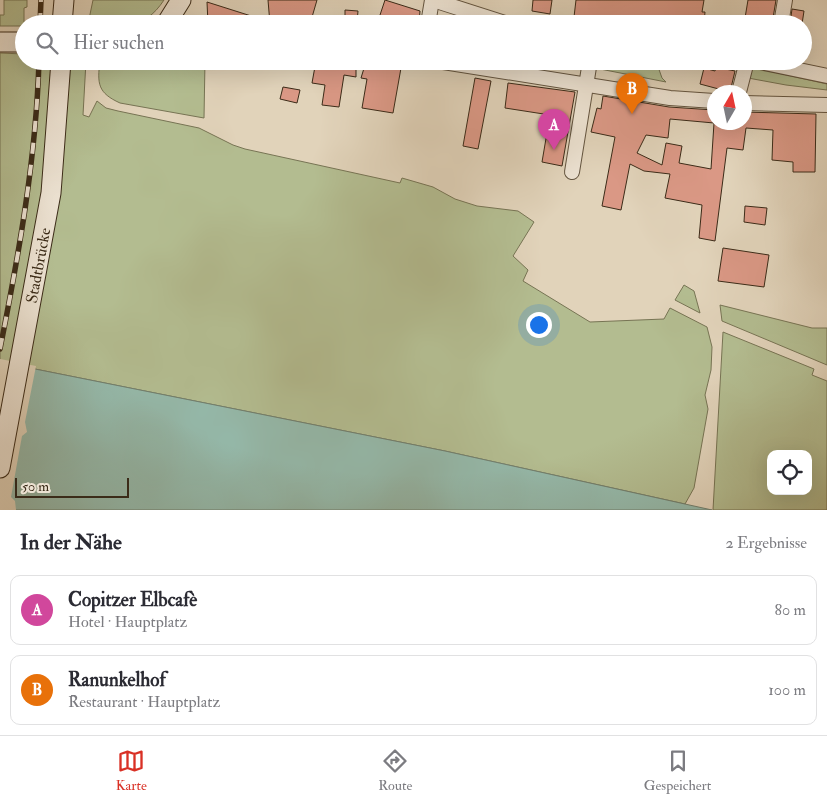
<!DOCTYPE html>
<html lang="de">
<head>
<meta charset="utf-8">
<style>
	:root { --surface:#fff; --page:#f2f2f3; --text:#2b2b33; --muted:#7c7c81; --line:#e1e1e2; --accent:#d93025 }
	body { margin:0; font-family:"IM FELL Double Pica",serif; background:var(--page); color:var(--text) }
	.controls { position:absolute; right:15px; bottom:15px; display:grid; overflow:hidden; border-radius:10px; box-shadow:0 5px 20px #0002 }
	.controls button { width:45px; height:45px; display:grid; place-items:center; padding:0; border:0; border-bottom:1px solid var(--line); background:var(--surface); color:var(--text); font:25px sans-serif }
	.compass { position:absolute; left:707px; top:85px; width:45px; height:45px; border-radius:50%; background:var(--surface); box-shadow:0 5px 20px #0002; rotate:9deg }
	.scale { position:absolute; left:15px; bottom:12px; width:114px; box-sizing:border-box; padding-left:5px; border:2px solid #3b2b18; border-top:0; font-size:14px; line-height:18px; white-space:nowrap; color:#3b2b18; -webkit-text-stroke:4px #ece2d2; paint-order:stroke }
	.you { position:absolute; left:538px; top:324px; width:18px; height:18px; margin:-12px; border:4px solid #fff; border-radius:50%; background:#1a73e8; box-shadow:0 0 0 8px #1a73e833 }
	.badge { display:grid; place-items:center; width:32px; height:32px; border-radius:50%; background:var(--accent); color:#fff; font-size:16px; font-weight:700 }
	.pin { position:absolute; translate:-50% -41px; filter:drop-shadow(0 1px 2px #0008) }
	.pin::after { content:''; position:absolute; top:26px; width:18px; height:15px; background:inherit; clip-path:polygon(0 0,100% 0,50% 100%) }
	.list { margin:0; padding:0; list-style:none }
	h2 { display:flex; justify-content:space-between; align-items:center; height:65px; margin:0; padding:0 20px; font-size:21px }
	h2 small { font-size:16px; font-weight:400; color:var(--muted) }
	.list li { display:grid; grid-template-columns:32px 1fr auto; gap:15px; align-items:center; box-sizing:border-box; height:70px; margin:0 10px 10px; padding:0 10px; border:1px solid var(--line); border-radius:10px }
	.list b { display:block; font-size:19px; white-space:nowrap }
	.list p { margin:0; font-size:16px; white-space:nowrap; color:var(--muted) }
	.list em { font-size:16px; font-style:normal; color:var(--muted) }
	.icon { flex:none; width:28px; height:28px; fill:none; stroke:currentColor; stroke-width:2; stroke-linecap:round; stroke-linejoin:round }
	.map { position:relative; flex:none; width:827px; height:510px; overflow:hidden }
	.search { position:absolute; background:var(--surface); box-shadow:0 5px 20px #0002; left:15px; right:15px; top:15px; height:55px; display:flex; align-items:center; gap:12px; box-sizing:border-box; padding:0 18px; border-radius:28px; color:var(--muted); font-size:19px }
	.sheet { height:225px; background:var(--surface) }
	nav { display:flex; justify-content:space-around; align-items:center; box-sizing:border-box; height:70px; border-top:1px solid var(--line); background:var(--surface); font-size:14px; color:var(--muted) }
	nav a { display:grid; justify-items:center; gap:2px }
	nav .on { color:var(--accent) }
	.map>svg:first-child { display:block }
</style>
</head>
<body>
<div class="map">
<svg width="827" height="510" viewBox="0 0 827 510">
	<rect width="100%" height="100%" fill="#e1d3ba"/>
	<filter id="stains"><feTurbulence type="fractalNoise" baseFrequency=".004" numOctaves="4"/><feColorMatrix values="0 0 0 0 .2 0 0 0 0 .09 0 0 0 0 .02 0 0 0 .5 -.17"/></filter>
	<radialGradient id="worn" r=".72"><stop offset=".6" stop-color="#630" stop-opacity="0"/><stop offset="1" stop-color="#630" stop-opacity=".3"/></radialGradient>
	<g fill="#b3bc90" stroke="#777454" fill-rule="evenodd">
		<path d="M4,0H27V7L24,8V22L26,24L24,26H0V15H4Z"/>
		<path d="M93,0H164C143,32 122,24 88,24Z"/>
		<path d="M0,53L24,54V61H86L83,115L89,117L97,101L106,108L118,111L199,128L233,145L245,149L400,183L402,178L433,187L455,199L477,206L518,211L534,222L513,256L528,270L523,281L590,322L664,319L670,308L707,327L712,347L711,370L705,395L708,409L694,488L685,504L445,451L0,362Z"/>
		<path d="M100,61H205L204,118L120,103C98,93 97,84 100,61Z"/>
		<path d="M601,61H656L662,78L666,82L600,69Z"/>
		<path d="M751,67L827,84V90L786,85L748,78Z"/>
		<path d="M684,285L694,291L700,313L675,300Z"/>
		<path d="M720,305L812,328H827V365L722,321Z"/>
		<path d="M723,332L814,369L812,375L827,381V510H713ZM771,454H808V491H771Z"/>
	</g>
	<path fill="#95b9aa" stroke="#718070" d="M0,362L445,451L712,510H0Z"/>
	<path fill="#e1d3ba" d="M0,359L36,366L25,422L27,432L22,436L11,497L15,501L16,510H0Z"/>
	<g fill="#da9885" stroke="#3b2b18" fill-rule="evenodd">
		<path d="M268,0H317L310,24H270Z"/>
		<path d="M385,0L420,11L419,24H377Z"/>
		<path d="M533,0H552L550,14L532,11Z"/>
		<path d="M576,0H704L702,12H705L704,24H687V21L661,17L660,24L615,22L574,17Z"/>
		<path d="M748,0H776L772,24H744Z"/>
		<path d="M207,2L267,21L266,24H208Z"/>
		<path d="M792,9L804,11L802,24H790Z"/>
		<path d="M345,10L358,11L357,22H345Z"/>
		<path d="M316,61H356V77L344,75L339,107L322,105L325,85L312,83Z"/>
		<path d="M365,65L401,68L393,113L362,108L367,79L361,78Z"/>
		<path d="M716,67L735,71L730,92L700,84L704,68L715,71Z"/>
		<path d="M475,78L491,81L478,149L463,146Z"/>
		<path d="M508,83L575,92L562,166L542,162L550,115L505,108Z"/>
		<path d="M283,87L300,90L297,103L280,99Z"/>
		<path d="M603,96L669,107L714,110V122H744V112L816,114L815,172H793V162L772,160L773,130L746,128L743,150L727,148L715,241L699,238L702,205L665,198L670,174L644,171L630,164L621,210L602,206L615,137L591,132L597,108L601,109ZM670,119L714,123L711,169L679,163L682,146L666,143L662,165L637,153L646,135L668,138Z"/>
		<path d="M745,206L767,208L765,225L744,222Z"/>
		<path d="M723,248L769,255L764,287L718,281Z"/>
	</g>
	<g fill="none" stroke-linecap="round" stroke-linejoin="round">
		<defs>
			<g id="street">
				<path d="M433,0L508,24"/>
				<path d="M428,24L432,0"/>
				<path d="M781,24L785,0"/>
				<path d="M437,61L670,98L714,101"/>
				<path d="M755,61L827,76"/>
				<path d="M739,92L747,61"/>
				<path d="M744,103L827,105"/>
				<path d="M572,172L590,61"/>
			</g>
			<g id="secondary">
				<path d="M62,24L64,0"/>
				<path d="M166,24L181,0"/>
				<path d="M0,42H24"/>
				<path id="s1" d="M0,468L51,193L61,61"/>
			</g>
		</defs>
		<use href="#street" stroke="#645540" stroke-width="16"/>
		<use href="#secondary" stroke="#3b2b18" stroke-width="21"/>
		<use href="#street" stroke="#ece2d2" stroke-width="14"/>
		<use href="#secondary" stroke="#ece2d2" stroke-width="19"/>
		<defs>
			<g id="rail">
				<path d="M40,24L41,0"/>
				<path d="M0,349C19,253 36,159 39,61"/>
			</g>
		</defs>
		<use href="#rail" stroke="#3b2b18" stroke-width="5.5"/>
		<use href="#rail" stroke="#ece2d2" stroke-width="4" stroke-dasharray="11" stroke-linecap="butt"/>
	</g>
	<g text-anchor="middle" stroke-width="5" stroke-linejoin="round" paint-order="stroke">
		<g font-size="16" fill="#3b2b18" stroke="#ece2d2">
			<text dy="6" stroke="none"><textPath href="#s1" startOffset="206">Stadtbrücke</textPath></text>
		</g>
	</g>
	<rect width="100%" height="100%" filter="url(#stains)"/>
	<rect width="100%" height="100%" fill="url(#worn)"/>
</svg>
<div class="controls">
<button><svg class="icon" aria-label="locate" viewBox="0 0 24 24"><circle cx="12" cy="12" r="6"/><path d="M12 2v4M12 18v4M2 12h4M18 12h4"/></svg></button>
</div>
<svg class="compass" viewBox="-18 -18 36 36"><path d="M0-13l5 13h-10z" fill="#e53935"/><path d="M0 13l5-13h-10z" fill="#7c7c81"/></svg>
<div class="scale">50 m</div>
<div class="you"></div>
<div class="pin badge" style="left:554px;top:150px;background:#d1479c">A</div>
<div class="pin badge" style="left:632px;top:114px;background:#e8710a">B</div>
<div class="search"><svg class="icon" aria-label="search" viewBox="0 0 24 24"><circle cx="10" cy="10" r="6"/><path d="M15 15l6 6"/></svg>Hier suchen</div>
</div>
<section class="sheet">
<h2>In der Nähe<small>2 Ergebnisse</small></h2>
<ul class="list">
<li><span class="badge" style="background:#d1479c">A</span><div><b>Copitzer Elbcafè</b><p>Hotel · Hauptplatz</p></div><em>80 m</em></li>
<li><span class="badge" style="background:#e8710a">B</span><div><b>Ranunkelhof</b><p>Restaurant · Hauptplatz</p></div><em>100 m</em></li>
</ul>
</section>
<nav>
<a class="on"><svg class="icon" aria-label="map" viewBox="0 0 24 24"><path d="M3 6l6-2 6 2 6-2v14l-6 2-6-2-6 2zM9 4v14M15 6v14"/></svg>Karte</a>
<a><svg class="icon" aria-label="directions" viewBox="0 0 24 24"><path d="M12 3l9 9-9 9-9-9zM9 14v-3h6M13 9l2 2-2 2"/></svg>Route</a>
<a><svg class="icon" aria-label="saved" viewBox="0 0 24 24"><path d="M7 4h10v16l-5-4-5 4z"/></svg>Gespeichert</a>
</nav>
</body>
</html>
